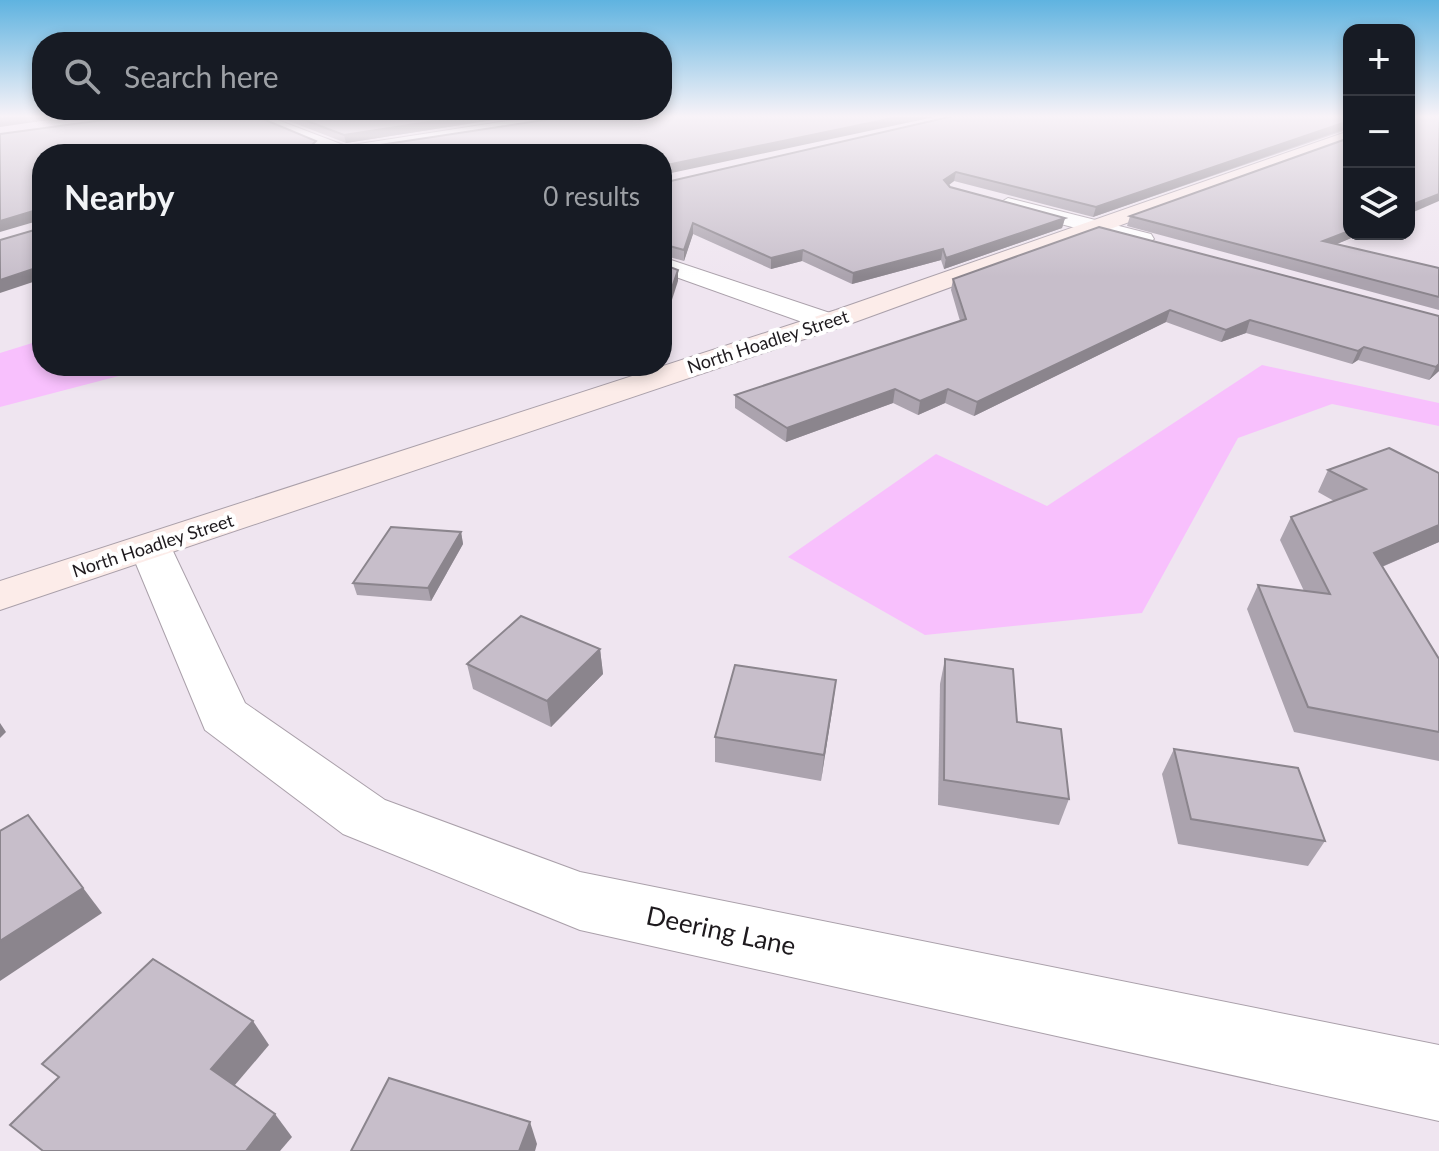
<!DOCTYPE html>
<html lang="en">
<head>
<meta charset="utf-8">
<style>
	:root { --surface:#171b24; --page:#20242c; --text:#f1f3f6; --muted:#9ea1a6; --line:#363941 }
	body { margin:0; font-family:Lato,sans-serif; background:var(--page); color:var(--text) }
	.controls { position:absolute; right:24px; top:24px; display:grid; overflow:hidden; border-radius:16px; box-shadow:0 4px 12px #0003 }
	.controls button { width:72px; height:72px; display:grid; place-items:center; padding:0; border:0; border-bottom:2px solid var(--line); background:var(--surface); color:var(--text); font:40px sans-serif }
	.list { margin:0; padding:0; list-style:none }
	h2 { display:flex; justify-content:space-between; align-items:center; height:104px; margin:0; padding:0 32px; font-size:34px }
	h2 small { font-size:26px; font-weight:400; color:var(--muted) }
	.icon { flex:none; width:44px; height:44px; fill:none; stroke:currentColor; stroke-width:2; stroke-linecap:round; stroke-linejoin:round }
	.map { position:relative; flex:none; width:1439px; height:1151px; overflow:hidden }
	.search { position:absolute; background:var(--surface); box-shadow:0 4px 12px #0003; left:32px; top:32px; width:640px; height:88px; display:flex; align-items:center; gap:20px; box-sizing:border-box; padding:0 28px; border-radius:32px; color:var(--muted); font-size:30px }
	.panel { position:absolute; background:var(--surface); box-shadow:0 4px 12px #0003; left:32px; top:144px; width:640px; height:232px; border-radius:32px }
	.map>svg:first-child { display:block }
</style>
</head>
<body>
<div class="map">
<svg width="1439" height="1151" viewBox="0 0 1439 1151">
	<rect width="100%" height="100%" fill="#efe5f0"/>
	<g fill="#f8c0fd">
		<path d="M42,340V366H157L0,407V353Z"/>
		<path d="M1262,365L1439,403V426L1332,404L1238,438L1142,613L925,635L788,557L936,454L1047,506Z"/>
	</g>
	<g fill="none" stroke-linecap="round" stroke-linejoin="round">
		<defs>
			<g id="street">
				<path d="M245,116H267L346,146L539,116H577L570,121L361,154H317L324,149Z"/>
				<path d="M1008,198L1151,234L1154,239L1143,246L1001,208L998,204Z"/>
				<path d="M662,257L839,316L843,322L839,328H819L662,272Z"/>
				<path d="M150,534L165,538L171,547L245,703L385,800L580,872L1439,1045V1121L580,930L343,834L205,730L129,547L135,538Z"/>
			</g>
			<path id="secondary" d="M1349,131V142L855,322L0,610V581L836,310Z"/>
		</defs>
		<use href="#street" stroke="#aaa0aa" stroke-width="2"/>
		<use href="#secondary" stroke="#aaa0aa" stroke-width="2"/>
		<use href="#street" fill="#fff" fill-rule="evenodd"/>
		<use href="#secondary" fill="#fcece9" fill-rule="evenodd"/>
	</g>
	<g fill="#aba3ae">
		<path d="M276,116H518L346,143Z"/>
		<path d="M1349,116V129L1093,217L954,181L948,186L950,187L1065,218L1062,228L944,269L941,260L852,284L802,261L771,269L693,234L684,261L662,255V183Z"/>
		<path d="M1130,216L1361,234L1336,244L1439,268V310L1127,226Z"/>
		<path d="M953,279L1439,316V371L1429,380L1358,360L1352,364L1246,333L1221,342L1166,322L974,416L945,403L918,415L893,403L786,442L735,408V395L960,321L951,290Z"/>
		<path d="M1389,448L1439,542L1382,567L1439,659V761L1294,732L1247,609L1258,585L1304,591L1280,540L1291,517L1334,501L1318,492L1328,470Z"/>
		<path d="M461,532L463,544L431,601L357,595L353,583Z"/>
		<path d="M600,649L603,674L551,727L473,689L467,664Z"/>
		<path d="M945,659L1017,722L1069,799L1059,825L938,805L940,684Z"/>
		<path d="M836,680L821,781L715,762V737Z"/>
		<path d="M1174,749L1325,841L1308,866L1178,844L1162,774Z"/>
	</g>
	<g fill="#8b858d">
		<path d="M18,116H76L0,127V119Z"/>
		<path d="M467,116H518L346,143L344,135Z"/>
		<path d="M903,116H939L662,175V166Z"/>
		<path d="M1349,121L1348,128L1093,217L1096,207Z"/>
		<path d="M956,172L954,181L943,189L944,180Z"/>
		<path d="M1439,194V201L1409,214V206Z"/>
		<path d="M37,210L41,220L0,232V221Z"/>
		<path d="M1065,218L1062,228L944,269L946,258Z"/>
		<path d="M693,223V234L684,261V250Z"/>
		<path d="M1349,231V234H1361L1318,252L1323,241Z"/>
		<path d="M943,249L941,260L852,284L853,273Z"/>
		<path d="M803,250L802,261L771,269V258Z"/>
		<path d="M42,266V279L0,293V280Z"/>
		<path d="M678,270V281L662,331V317Z"/>
		<path d="M1170,310L1166,322L974,416L977,402Z"/>
		<path d="M1250,320L1246,333L1221,342L1226,330Z"/>
		<path d="M1364,347L1358,360L1352,364L1358,351Z"/>
		<path d="M1439,364V371L1429,380L1436,367Z"/>
		<path d="M895,389L893,403L786,442L787,428Z"/>
		<path d="M948,389L945,403L918,415L920,401Z"/>
		<path d="M1439,525V542L1360,576L1374,553Z"/>
		<path d="M461,532L463,544L431,601L428,588Z"/>
		<path d="M600,649L603,674L551,727L547,701Z"/>
		<path d="M836,680L833,705L821,781L824,755Z"/>
		<path d="M0,723L6,732L0,738Z"/>
		<path d="M47,840L102,913L0,981V941Z"/>
		<path d="M253,1021L269,1045L229,1092L211,1069Z"/>
		<path d="M275,1114L292,1137L280,1151H246Z"/>
		<path d="M530,1122L537,1144L535,1151H519Z"/>
	</g>
	<g fill="#c7beca" stroke="#8b858d" stroke-width="2">
		<path d="M0,116H18L0,119Z"/>
		<path d="M133,116H256L316,141L312,145L315,148H360L570,116H903L662,166V154H42V266L0,280V240L38,229L40,213L37,210L0,221V134Z"/>
		<path d="M294,116H467L344,135Z"/>
		<path d="M953,116H1349V121L1096,207L956,172L944,180L950,187L1065,218L946,258L943,249L853,273L803,250L771,258L693,223L684,250L662,244V183Z"/>
		<path d="M1409,116H1439V194L1409,206Z"/>
		<path d="M1349,138V231L1323,241L1439,268V297L1130,216Z"/>
		<path d="M1099,227L1439,316V364L1436,367L1364,347L1358,351L1250,320L1226,330L1170,310L977,402L948,389L920,401L895,389L787,428L735,395L966,319L953,279Z"/>
		<path d="M662,264L678,270L662,317Z"/>
		<path d="M1389,448L1439,473V525L1374,553L1439,659V732L1308,707L1258,585L1330,594L1291,517L1366,489L1328,470Z"/>
		<path d="M391,527L461,532L428,588L353,583Z"/>
		<path d="M521,616L600,649L547,701L467,664Z"/>
		<path d="M945,659L1013,669L1017,722L1061,729L1069,799L944,780Z"/>
		<path d="M735,665L836,680L824,755L715,737Z"/>
		<path d="M1174,749L1298,768L1325,841L1191,819Z"/>
		<path d="M28,815L83,888L0,941V831Z"/>
		<path d="M153,959L253,1021L211,1069L275,1114L246,1151H43L10,1125L59,1077L42,1064Z"/>
		<path d="M389,1078L530,1122L519,1151H351Z"/>
	</g>
	<linearGradient id="sky" x2="0" y2="1"><stop stop-color="#5fb3e0"/><stop offset="0.42" stop-color="#f8f3f8"/><stop offset="1" stop-color="#f8f3f8" stop-opacity="0"/></linearGradient>
	<rect width="1439" height="277" fill="url(#sky)"/>
	<g text-anchor="middle" stroke-width="8" stroke-linejoin="round" paint-order="stroke">
		<g font-size="18" fill="#1e1a1e" stroke="#fff">
			<text transform="translate(768 342) rotate(-18)" y="6">North Hoadley Street</text>
			<text transform="translate(153 546) rotate(-18)" y="6">North Hoadley Street</text>
		</g>
		<g font-size="26" fill="#1e1a1e" stroke="#fff">
			<text transform="translate(721 931) rotate(12)" y="9">Deering Lane</text>
		</g>
	</g>
</svg>
<div class="controls">
<button>+</button>
<button>−</button>
<button><svg class="icon" aria-label="layers" viewBox="0 0 24 24"><path d="M12 4l9 5-9 5-9-5zM3 14l9 5 9-5"/></svg></button>
</div>
<div class="search"><svg class="icon" aria-label="search" viewBox="0 0 24 24"><circle cx="10" cy="10" r="6"/><path d="M15 15l6 6"/></svg>Search here</div>
<section class="panel">
<h2>Nearby<small>0 results</small></h2>
<ul class="list">
</ul>
</section>
</div>
</body>
</html>
